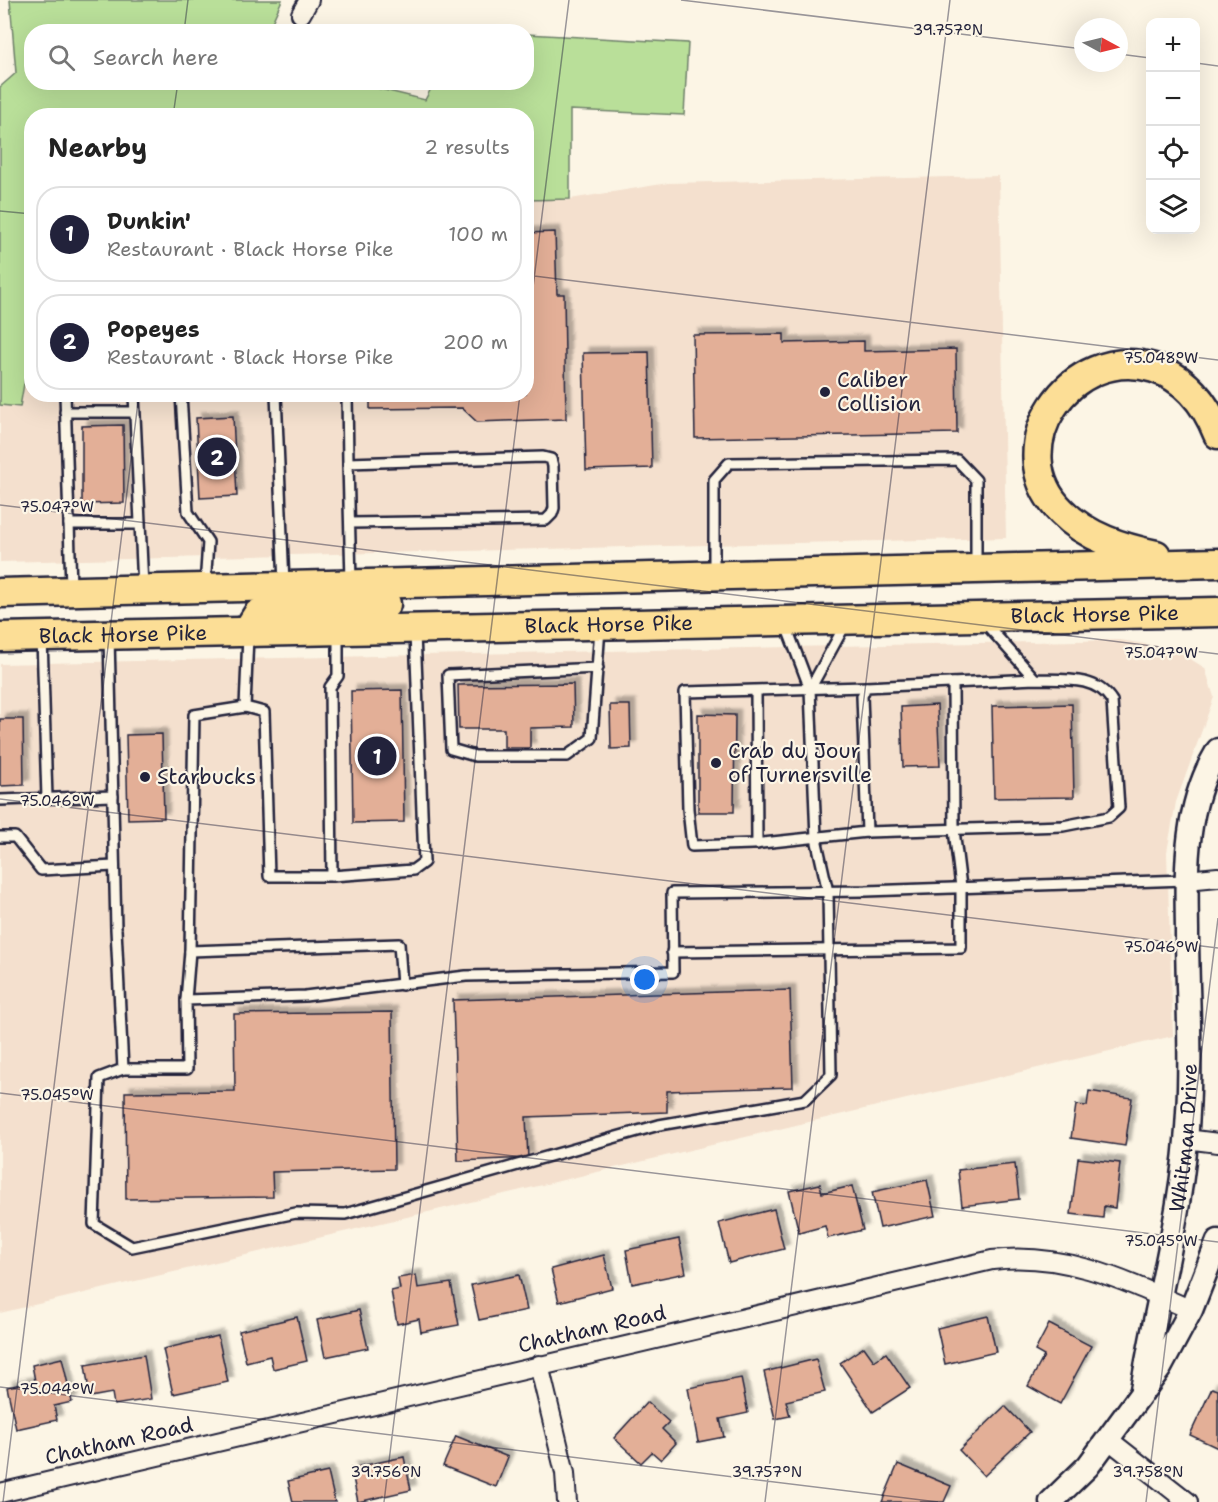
<!DOCTYPE html>
<html lang="en">
<head>
<meta charset="utf-8">
<style>
	:root { --surface:#fff; --page:#f6f6f6; --text:#222; --muted:#767676; --line:#e0e0e0; --accent:#22223b }
	body { margin:0; font-family:"Shantell Sans",sans-serif; background:var(--page); color:var(--text) }
	.controls { position:absolute; right:18px; top:18px; display:grid; overflow:hidden; border-radius:12px; box-shadow:0 6px 24px #0002 }
	.controls button { width:54px; height:54px; display:grid; place-items:center; padding:0; border:0; border-bottom:2px solid var(--line); background:var(--surface); color:var(--text); font:30px sans-serif }
	.compass { position:absolute; left:1074px; top:18px; width:54px; height:54px; border-radius:50%; background:var(--surface); box-shadow:0 6px 24px #0002; rotate:97deg }
	.you { position:absolute; left:645px; top:980px; width:21px; height:21px; margin:-15px; border:4px solid #fff; border-radius:50%; background:#1a73e8; box-shadow:0 0 0 9px #1a73e833 }
	.badge { display:grid; place-items:center; width:39px; height:39px; border-radius:50%; background:var(--accent); color:#fff; font-size:20px; font-weight:700 }
	.pin { position:absolute; translate:-50% -50%; border:3px solid #fff; box-shadow:0 2px 6px #0006 }
	.list { margin:0; padding:0; list-style:none }
	h2 { display:flex; justify-content:space-between; align-items:center; height:78px; margin:0; padding:0 24px; font-size:26px }
	h2 small { font-size:20px; font-weight:400; color:var(--muted) }
	.list li { display:grid; grid-template-columns:39px 1fr auto; gap:18px; align-items:center; box-sizing:border-box; height:96px; margin:0 12px 12px; padding:0 12px; border:2px solid var(--line); border-radius:24px }
	.list b { display:block; font-size:22px; white-space:nowrap }
	.list p { margin:0; font-size:20px; white-space:nowrap; color:var(--muted) }
	.list em { font-size:20px; font-style:normal; color:var(--muted) }
	.icon { flex:none; width:33px; height:33px; fill:none; stroke:currentColor; stroke-width:2; stroke-linecap:round; stroke-linejoin:round }
	.map { position:relative; flex:none; width:1218px; height:1502px; overflow:hidden }
	.search { position:absolute; background:var(--surface); box-shadow:0 6px 24px #0002; left:24px; top:24px; width:510px; height:66px; display:flex; align-items:center; gap:15px; box-sizing:border-box; padding:0 21px; border-radius:24px; color:var(--muted); font-size:22px }
	.panel { position:absolute; background:var(--surface); box-shadow:0 6px 24px #0002; left:24px; top:108px; width:510px; height:294px; border-radius:24px }
	.map>svg:first-child { display:block }
</style>
</head>
<body>
<div class="map">
<svg width="1218" height="1502" viewBox="0 0 1218 1502">
	<defs>
		<filter id="shadow"><feDropShadow dx="5.5" dy="-5.5" stdDeviation="1.5" flood-color="#0004"/></filter>
	</defs>
	<rect width="100%" height="100%" fill="#fcf5e5"/>
	<filter id="ink" filterUnits="userSpaceOnUse"><feTurbulence type="fractalNoise" baseFrequency=".0167" numOctaves="2"/><feDisplacementMap in="SourceGraphic" scale="12" xChannelSelector="R" yChannelSelector="G"/><feConvolveMatrix kernelMatrix="1 2 1 2 8 2 1 2 1" color-interpolation-filters="sRGB"/></filter>
	<g filter="url(#ink)">
		<g fill="#f4e0ce">
			<path d="M999,176L1006,538L0,562V405L20,407L31,337L32,394H526L527,200L570,199L668,183Z"/>
			<path d="M1120,640L1174,649L1205,668L1214,697L1176,802L1167,852L1173,1036L0,1313V664Z"/>
		</g>
		<path fill="#b9df99" stroke="#6e806a" stroke-width="1.5" d="M10,0H282L268,31L32,32V82L356,83L425,100L434,83L526,82L527,34L688,43L684,115L570,110V199L527,200L526,116H32V337L20,407L0,405V87L16,73Z"/>
		<g fill="#e3af97" stroke="#22223b" stroke-width="1.5" filter="url(#shadow)">
			<path d="M555,232L557,294H564L566,419L477,422L462,408L370,409V394H526V233Z"/>
			<path d="M784,334V343L864,341V351L956,349L957,433L695,438L693,335Z"/>
			<path d="M649,352L652,468L586,470L583,353Z"/>
			<path d="M233,416L237,496L200,498L196,418Z"/>
			<path d="M123,425L124,503L82,504V426Z"/>
			<path d="M573,684L574,727L530,728V748H504V729H459L458,685Z"/>
			<path d="M402,690L404,822L353,823L351,691Z"/>
			<path d="M1072,704L1074,797L994,798L992,706Z"/>
			<path d="M610,705H630L631,748L611,749Z"/>
			<path d="M937,705L940,766L903,767L901,707Z"/>
			<path d="M698,714L735,715L734,812H698Z"/>
			<path d="M0,719H23L24,785L0,786Z"/>
			<path d="M162,734L164,818L128,819L126,735Z"/>
			<path d="M790,990L793,1087L667,1091V1112L526,1117L528,1158L458,1161L453,1000Z"/>
			<path d="M392,1012L394,1169L272,1172L273,1197L126,1199L125,1092L235,1091L234,1014Z"/>
			<path d="M1089,1091L1132,1098L1125,1146L1071,1138L1076,1105L1087,1106Z"/>
			<path d="M1078,1158L1120,1163L1115,1208L1104,1206L1103,1218L1071,1214Z"/>
			<path d="M1015,1164L1019,1199L962,1206L958,1170Z"/>
			<path d="M927,1180L935,1216L880,1228L872,1192Z"/>
			<path d="M820,1184L822,1193L852,1186L863,1230L828,1238L825,1226L799,1233L789,1191Z"/>
			<path d="M774,1209L784,1249L729,1263L719,1223Z"/>
			<path d="M679,1239L686,1273L632,1284L626,1250Z"/>
			<path d="M604,1255L612,1288L559,1302L551,1269Z"/>
			<path d="M416,1275L418,1288L451,1283L459,1325L421,1332L419,1319L397,1324L391,1291L400,1289L398,1278Z"/>
			<path d="M519,1275L527,1310L479,1320L471,1285Z"/>
			<path d="M359,1310L368,1348L325,1357L317,1320Z"/>
			<path d="M988,1316L996,1352L945,1364L937,1328Z"/>
			<path d="M297,1317L307,1361L273,1369L270,1356L246,1362L239,1331Z"/>
			<path d="M1049,1324L1091,1346L1060,1404L1028,1386L1044,1356L1035,1351Z"/>
			<path d="M218,1336L228,1382L173,1394L163,1349Z"/>
			<path d="M864,1347L874,1361L886,1353L910,1388L873,1412L840,1363Z"/>
			<path d="M144,1355L151,1399L114,1405L112,1393L90,1397L85,1365Z"/>
			<path d="M62,1358L72,1402L54,1406L57,1420L16,1429L7,1387L35,1381L32,1365Z"/>
			<path d="M816,1359L825,1392L786,1401L790,1416L775,1419L764,1372Z"/>
			<path d="M741,1378L748,1413L720,1419L724,1437L698,1442L688,1388Z"/>
			<path d="M1212,1388L1218,1390V1448L1190,1435Z"/>
			<path d="M647,1402L669,1422L662,1429L676,1443L661,1460L652,1452L641,1463L614,1438Z"/>
			<path d="M1005,1406L1030,1432L984,1476L959,1450Z"/>
			<path d="M456,1436L508,1457L496,1487L443,1466Z"/>
			<path d="M404,1457L411,1490L358,1502L351,1468Z"/>
			<path d="M898,1464L951,1486L944,1502H882Z"/>
			<path d="M328,1472L335,1502H293L288,1481Z"/>
		</g>
		<g fill="none" stroke-linecap="round" stroke-linejoin="round">
			<defs>
				<g id="service">
					<path d="M65,394L71,587"/>
					<path d="M134,394L143,587"/>
					<path d="M181,394L188,512L208,542L205,586"/>
					<path d="M276,394L284,584"/>
					<path d="M347,394L348,463"/>
					<path d="M65,412H134"/>
					<path d="M350,523L546,520L552,514L554,508L553,466L551,459L543,457L348,463L351,582"/>
					<path d="M69,524H138"/>
					<path d="M714,573V480L729,463L957,460L976,480V567"/>
					<path d="M985,623L1035,679C1062,680 1096,675 1112,701L1119,808L1109,817L1063,826L867,832L862,696L866,687L1035,679"/>
					<path d="M248,636L245,707L264,712L269,876H332L330,687L338,676V635"/>
					<path d="M109,637L116,929L123,1069H187L186,1000L305,996L466,976L673,972L672,893L866,891L1186,880"/>
					<path d="M42,638L47,798"/>
					<path d="M598,668L448,675L451,749L475,756H567L592,738L600,628"/>
					<path d="M866,687L685,692L688,809L692,846L753,844L867,832"/>
					<path d="M810,689L845,625"/>
					<path d="M756,692L757,844"/>
					<path d="M0,800L113,796"/>
					<path d="M0,837H15L41,870L114,866"/>
					<path d="M332,876L413,870L424,862L415,633"/>
					<path d="M190,951L399,944L402,985"/>
					<path d="M672,952L961,948V887L954,830L953,683"/>
					<path d="M186,1000L190,951L194,715L245,707"/>
					<path d="M123,1069L99,1078L94,1224L132,1247L296,1213L345,1214L659,1125L805,1100L831,1075L828,892L816,838L810,689L785,623"/>
				</g>
				<g id="minor">
					<path d="M301,14L309,0"/>
					<path d="M1186,880L1218,877"/>
					<path d="M1186,1139L1218,1143"/>
					<path d="M539,1365L565,1473L567,1502"/>
					<path d="M1109,1440L1188,1502"/>
					<path d="M0,1493L992,1260C1064,1251 1126,1281 1191,1310"/>
				</g>
				<g id="tertiary">
					<path id="s1" d="M1142,1390C1157,1298 1184,1206 1188,1112C1192,1052 1187,991 1187,930C1186,867 1184,806 1218,750"/>
					<path d="M1051,1502L1088,1466L1160,1368L1191,1310L1218,1241"/>
				</g>
				<g id="trunk">
					<path d="M1156,555C1122,548 1087,537 1062,512C998,450 1070,342 1154,368C1186,378 1206,404 1218,434"/>
					<path d="M0,593L1218,563"/>
					<path d="M248,630L258,614L266,610L386,604"/>
					<path id="s2" d="M0,637L1218,612"/>
				</g>
			</defs>
			<use href="#service" stroke="#22223b" stroke-width="14"/>
			<use href="#minor" stroke="#22223b" stroke-width="22"/>
			<use href="#tertiary" stroke="#22223b" stroke-width="27"/>
			<use href="#trunk" stroke="#22223b" stroke-width="33"/>
			<use href="#service" stroke="#fcf5e5" stroke-width="9"/>
			<use href="#minor" stroke="#fcf5e5" stroke-width="18"/>
			<use href="#tertiary" stroke="#fcf5e5" stroke-width="22"/>
			<use href="#trunk" stroke="#fcde96" stroke-width="28"/>
		</g>
	</g>
	<path fill="none" stroke="#22223b" stroke-width="1.5" stroke-opacity="0.45" d="M681,0L1083,49M184,32L188,0M1119,54L1150,58M1196,63L1218,66M173,116L178,82M0,211L32,214M526,275L1218,360M526,343L569,0M0,505L1218,654M0,799L1218,948M0,1093L1218,1242M0,1387L938,1502M3,1502L139,394M384,1502L520,394M765,1502L950,0M1146,1502L1218,918"/>
	<g fill="#22223b" stroke="#fcf5e5" stroke-width="2">
		<circle cx="825" cy="392" r="6"/>
		<circle cx="716" cy="763" r="6"/>
		<circle cx="145" cy="777" r="6"/>
	</g>
	<g text-anchor="middle" stroke-width="4.5" stroke-linejoin="round" paint-order="stroke">
		<g font-size="21" fill="#22223b" stroke="#fcf5e5" text-anchor="start">
			<text x="837" y="387">Caliber<tspan x="837" dy="24">Collision</tspan></text>
			<text x="728" y="758">Crab du Jour<tspan x="728" dy="24">of Turnersville</tspan></text>
			<text x="157" y="784">Starbucks</text>
		</g>
		<g font-size="21" fill="#22223b" stroke="#fcf5e5">
			<text dy="7" stroke="none"><textPath href="#s2" startOffset="1095">Black Horse Pike</textPath></text>
			<text dy="7" stroke="none"><textPath href="#s2" startOffset="609">Black Horse Pike</textPath></text>
			<text dy="7" stroke="none"><textPath href="#s2" startOffset="123">Black Horse Pike</textPath></text>
			<text dy="7" stroke="none"><textPath href="#s1" startOffset="256">Whitman Drive</textPath></text>
			<text transform="translate(592 1329) rotate(-13)" y="7">Chatham Road</text>
			<text transform="translate(119 1441) rotate(-13)" y="7">Chatham Road</text>
		</g>
	</g>
	<g font-size="15" text-anchor="middle" fill="#22223b" stroke="#fcf5e5" stroke-width="4.5" stroke-linejoin="round" paint-order="stroke">
		<text x="948" y="35">39.757°N</text>
		<text x="1161" y="363">75.048°W</text>
		<text x="57" y="512">75.047°W</text>
		<text x="1161" y="658">75.047°W</text>
		<text x="57" y="806">75.046°W</text>
		<text x="1161" y="952">75.046°W</text>
		<text x="57" y="1100">75.045°W</text>
		<text x="1161" y="1246">75.045°W</text>
		<text x="57" y="1394">75.044°W</text>
		<text x="386" y="1477">39.756°N</text>
		<text x="767" y="1477">39.757°N</text>
		<text x="1148" y="1477">39.758°N</text>
	</g>
</svg>
<div class="controls">
<button>+</button>
<button>−</button>
<button><svg class="icon" aria-label="locate" viewBox="0 0 24 24"><circle cx="12" cy="12" r="6"/><path d="M12 2v4M12 18v4M2 12h4M18 12h4"/></svg></button>
<button><svg class="icon" aria-label="layers" viewBox="0 0 24 24"><path d="M12 4l9 5-9 5-9-5zM3 14l9 5 9-5"/></svg></button>
</div>
<svg class="compass" viewBox="-18 -18 36 36"><path d="M0-13l5 13h-10z" fill="#e53935"/><path d="M0 13l5-13h-10z" fill="#767676"/></svg>
<div class="you"></div>
<div class="pin badge" style="left:377px;top:756px">1</div>
<div class="pin badge" style="left:217px;top:457px">2</div>
<div class="search"><svg class="icon" aria-label="search" viewBox="0 0 24 24"><circle cx="10" cy="10" r="6"/><path d="M15 15l6 6"/></svg>Search here</div>
<section class="panel">
<h2>Nearby<small>2 results</small></h2>
<ul class="list">
<li><span class="badge">1</span><div><b>Dunkin'</b><p>Restaurant · Black Horse Pike</p></div><em>100 m</em></li>
<li><span class="badge">2</span><div><b>Popeyes</b><p>Restaurant · Black Horse Pike</p></div><em>200 m</em></li>
</ul>
</section>
</div>
</body>
</html>
